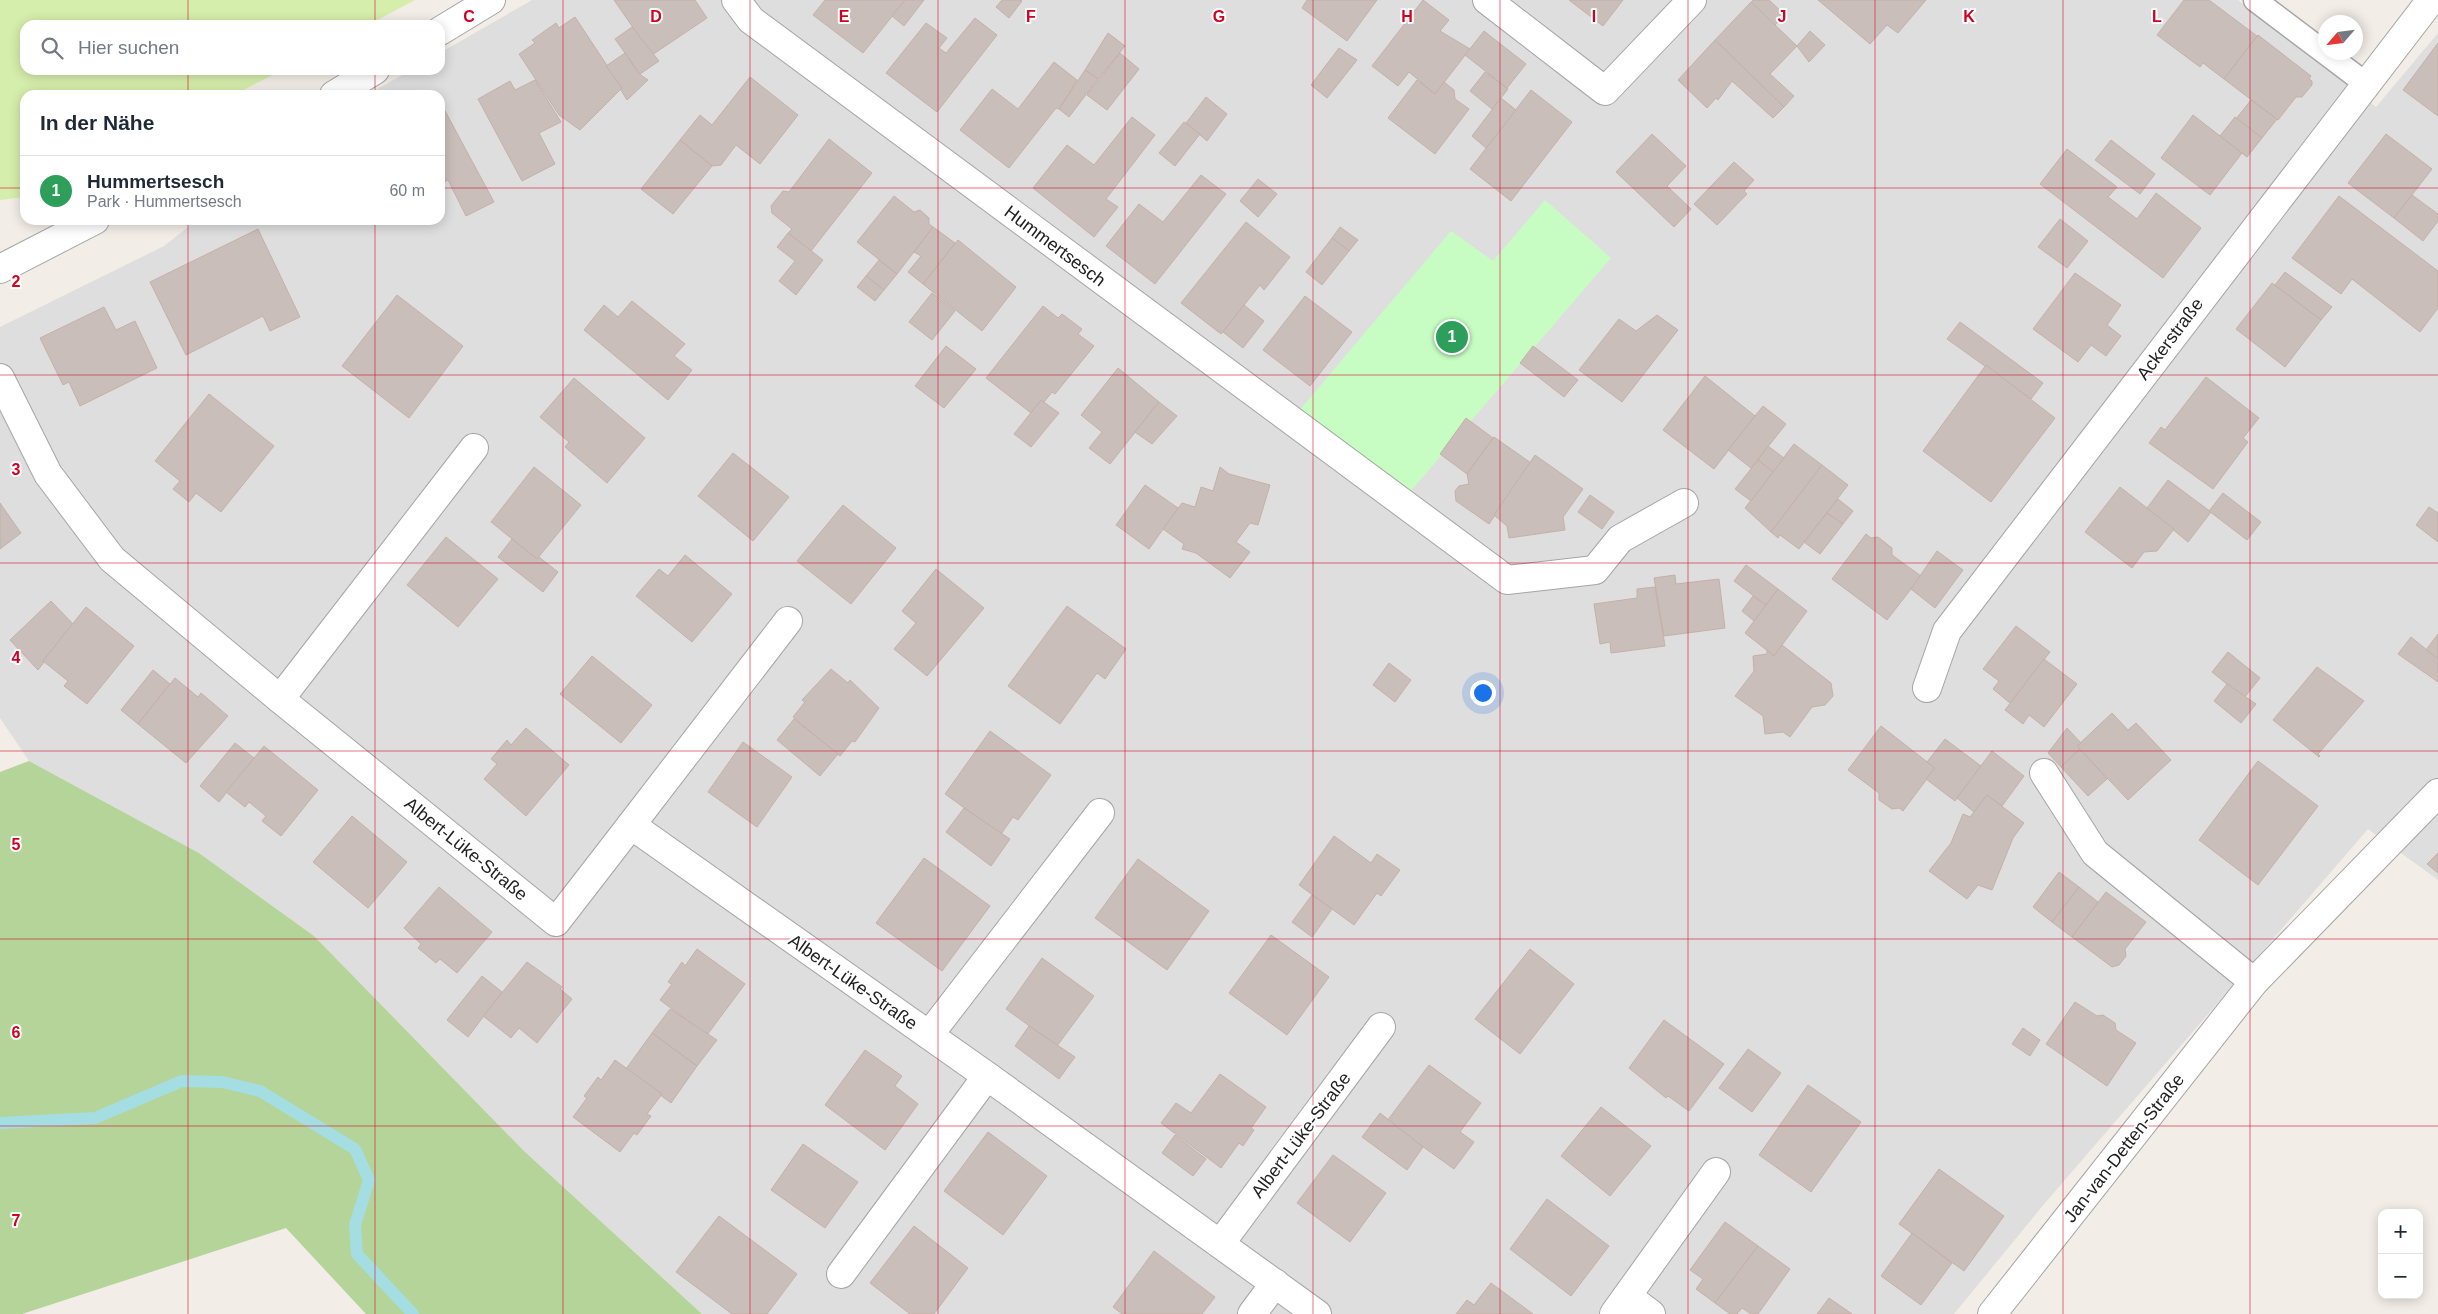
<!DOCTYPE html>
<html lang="de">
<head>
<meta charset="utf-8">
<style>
	:root { --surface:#fff; --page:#f6f6f7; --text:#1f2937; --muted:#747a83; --line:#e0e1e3; --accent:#b45309 }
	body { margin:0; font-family:Helvetica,sans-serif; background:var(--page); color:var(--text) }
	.controls { position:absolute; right:15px; bottom:15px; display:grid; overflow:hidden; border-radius:10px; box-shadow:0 2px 12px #0003 }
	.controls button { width:45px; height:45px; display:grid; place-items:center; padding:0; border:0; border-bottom:1px solid var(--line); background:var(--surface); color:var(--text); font:25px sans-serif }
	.compass { position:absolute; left:2318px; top:15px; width:45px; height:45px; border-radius:50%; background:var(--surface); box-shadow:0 2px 12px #0003; rotate:242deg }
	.you { position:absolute; left:1482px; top:692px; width:18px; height:18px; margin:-12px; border:4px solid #fff; border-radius:50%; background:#1a73e8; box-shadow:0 0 0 8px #1a73e833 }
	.badge { display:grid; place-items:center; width:32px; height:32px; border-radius:50%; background:var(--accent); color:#fff; font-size:16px; font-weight:700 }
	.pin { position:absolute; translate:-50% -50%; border:2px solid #fff; box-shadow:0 1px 5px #0006 }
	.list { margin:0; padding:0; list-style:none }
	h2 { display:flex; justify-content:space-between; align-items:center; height:65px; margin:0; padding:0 20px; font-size:21px }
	h2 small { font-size:16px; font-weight:400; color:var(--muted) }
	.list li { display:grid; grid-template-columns:32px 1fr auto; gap:15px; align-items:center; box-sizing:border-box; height:70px; padding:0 20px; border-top:1px solid var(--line) }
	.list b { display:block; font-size:19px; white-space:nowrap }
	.list p { margin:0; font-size:16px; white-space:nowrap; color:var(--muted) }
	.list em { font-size:16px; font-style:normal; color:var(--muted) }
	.icon { flex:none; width:28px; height:28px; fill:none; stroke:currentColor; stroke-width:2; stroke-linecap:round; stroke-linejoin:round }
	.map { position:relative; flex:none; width:2438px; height:1314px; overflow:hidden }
	.search { position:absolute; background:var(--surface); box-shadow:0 2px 12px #0003; left:20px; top:20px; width:425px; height:55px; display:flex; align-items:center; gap:12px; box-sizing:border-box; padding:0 18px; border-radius:15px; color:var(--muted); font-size:19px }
	.panel { position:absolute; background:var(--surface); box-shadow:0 2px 12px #0003; left:20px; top:90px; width:425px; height:135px; border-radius:15px }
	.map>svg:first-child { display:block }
</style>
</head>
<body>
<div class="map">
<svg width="2438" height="1314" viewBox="0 0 2438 1314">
	<rect width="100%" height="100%" fill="#f2ede7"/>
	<path fill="#dfdede" d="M532,0H2238L2376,107L2438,33V880L2368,829L2045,1203L1954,1314H702L524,1151L314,936L199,853L29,761L0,718V327L164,246L197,220H440V95H367L411,70H440V53Z"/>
	<path fill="#d6eeab" d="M0,0H415L368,25H25V70H282L234,95H25V197L0,200Z"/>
	<path fill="#b4d499" d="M29,761L199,853L314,936L524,1151L702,1314H366L286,1228L22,1314H0V772Z"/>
	<path fill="#c7fdc3" d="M1545,200L1611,258L1409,493L1298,412L1451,231L1493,261Z"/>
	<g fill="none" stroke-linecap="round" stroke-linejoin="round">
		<path stroke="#a5dee2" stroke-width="12" d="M0,1123L95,1118L182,1081L222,1082L260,1091L355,1149L369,1180L355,1225L357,1254L413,1314"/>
	</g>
	<g fill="#cabeba" stroke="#c5b0a8">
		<path d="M614,0H695L707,18L652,55Z"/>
		<path d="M825,0H905L863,53L813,15Z"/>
		<path d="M905,0H924L904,26L892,16Z"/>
		<path d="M1002,0H1021L1022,1L1009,18L996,7Z"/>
		<path d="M1307,0H1377L1347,41L1302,8Z"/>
		<path d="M1423,0L1449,20L1440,31L1470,49L1435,94L1409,72L1398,86L1372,66Z"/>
		<path d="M1569,0H1623L1603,26Z"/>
		<path d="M1753,0H1769L1785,15L1775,25L1751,3Z"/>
		<path d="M1818,0H1926L1898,33L1887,25L1870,44Z"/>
		<path d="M2184,0H2209L2257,36L2224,79L2203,63L2200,67L2157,35Z"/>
		<path d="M1751,2L1797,46L1770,74L1794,96L1784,107L1715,40Z"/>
		<path d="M575,17L622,88L580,130L559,115L519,54L535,43L532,40L556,23L559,28Z"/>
		<path d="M975,18L997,35L937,112L886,73L926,23L947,38L939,48L946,53Z"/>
		<path d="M632,27L659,61L640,74L615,39Z"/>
		<path d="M1484,31L1526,64L1507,88L1465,55Z"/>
		<path d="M1810,31L1825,45L1809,62L1797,46Z"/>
		<path d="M1108,33L1125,46L1098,79L1085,70Z"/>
		<path d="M2258,35L2311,76L2309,79L2312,81V85L2302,97H2296L2278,120L2224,79Z"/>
		<path d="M1715,40L1784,107L1773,118L1732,81L1718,100L1716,98L1707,108L1678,80Z"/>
		<path d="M2438,43V116L2403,90Z"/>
		<path d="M1339,48L1357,60L1327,98L1311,85Z"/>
		<path d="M625,53L638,73L648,80L627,100L621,90L622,88L606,66Z"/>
		<path d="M1120,53L1139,69L1107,110L1087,95Z"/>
		<path d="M1054,62L1077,80L1059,109L1056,108L1009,168L960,130L992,89L1018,109Z"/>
		<path d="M1085,70L1098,79L1069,117L1059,109Z"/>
		<path d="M1485,72L1508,89L1492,109L1470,91Z"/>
		<path d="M750,77L798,115L760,164L736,145L721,165L712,166L680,140L700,115L712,125Z"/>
		<path d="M535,80L561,122L539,133L555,164L522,181L478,99L510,81L515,90Z"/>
		<path d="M1417,80L1435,94L1444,82L1454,90L1455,99L1469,109L1435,154L1388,118Z"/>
		<path d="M1531,90L1572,122L1511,201L1470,169Z"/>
		<path d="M1206,97L1227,114L1207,141L1186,123Z"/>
		<path d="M1501,98L1516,110L1486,148L1472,136Z"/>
		<path d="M2251,100L2277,119L2262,138L2236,119Z"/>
		<path d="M444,109L494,202L466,216L448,180L440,184V111Z"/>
		<path d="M2193,115L2242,153L2210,195L2161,158Z"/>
		<path d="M1132,117L1155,135L1106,199L1118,207L1094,237L1033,188L1067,145L1094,165Z"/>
		<path d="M2235,117L2262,138L2247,157L2220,136Z"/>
		<path d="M1184,122L1200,134L1175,166L1159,153Z"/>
		<path d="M1652,134L1686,166L1667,186L1691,209L1674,227L1616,172Z"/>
		<path d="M2386,134L2432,169L2394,218L2348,183Z"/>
		<path d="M829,139L872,173L811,251L788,233L792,229L772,213L771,206L783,191L789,192Z"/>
		<path d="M680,140L712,166L673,214L641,189Z"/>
		<path d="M2111,140L2155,174L2140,194L2095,160Z"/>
		<path d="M2067,149L2117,187L2108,197L2137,219L2156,193L2201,228L2163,278L2040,184Z"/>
		<path d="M1734,162L1754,180L1744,191L1747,194L1717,225L1694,204Z"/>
		<path d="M1201,175L1226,194L1155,284L1106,246L1139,204L1163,222Z"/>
		<path d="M1258,179L1277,194L1258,217L1240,201Z"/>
		<path d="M2412,195L2438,214V221L2423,241L2394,218Z"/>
		<path d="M894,196L914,212L920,210L929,218V224L933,227L897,274L857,242Z"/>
		<path d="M2339,196L2438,271V308L2420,332L2352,279L2341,294L2292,258Z"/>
		<path d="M2060,219L2088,241L2067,268L2038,247Z"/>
		<path d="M1246,222L1290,257L1264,290L1260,285L1221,334L1181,303Z"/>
		<path d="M933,227L955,243L923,284L908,272L921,256L914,252Z"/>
		<path d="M1340,227L1358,240L1349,251L1332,238Z"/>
		<path d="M258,229L300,317L270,331L263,316L186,355L150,282Z"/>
		<path d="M788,233L823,260L796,295L779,281L795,261L777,247Z"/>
		<path d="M1332,238L1349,251L1322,285L1306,272Z"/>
		<path d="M958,240L1016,287L982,331L923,284Z"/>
		<path d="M879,260L897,274L884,290L866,276Z"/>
		<path d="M2285,272L2332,307L2321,320L2275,285Z"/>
		<path d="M2075,273L2121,305L2107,325L2121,336L2106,356L2091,345L2078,362L2033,329Z"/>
		<path d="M866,276L884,290L875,301L857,287Z"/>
		<path d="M2272,283L2321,320L2285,367L2236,329Z"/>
		<path d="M932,293L955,311L932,340L909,322Z"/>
		<path d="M397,295L463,346L409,418L342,366Z"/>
		<path d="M1305,296L1352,332L1310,386L1263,350Z"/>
		<path d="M632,301L685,344L674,356L692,370L668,400L584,330L604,305L618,317Z"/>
		<path d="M1244,305L1264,321L1243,348L1223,332Z"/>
		<path d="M1043,306L1058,318L1062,314L1082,329L1078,334L1094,346L1055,394L1052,392L1044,402L1041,400L1031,413L986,378Z"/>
		<path d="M104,307L116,330L135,321L157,368L80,406L69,382L63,385L40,338Z"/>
		<path d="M1657,315L1678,330L1622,402L1579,370L1619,319L1636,331Z"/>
		<path d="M1960,322L2043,383L2031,399L1947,339Z"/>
		<path d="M946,346L976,369L944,408L915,386Z"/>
		<path d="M1533,346L1578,380L1564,397L1520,363Z"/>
		<path d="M1986,365L2055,418L1991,502L1923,451Z"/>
		<path d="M1118,368L1159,402L1110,464L1089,448L1102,432L1081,415Z"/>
		<path d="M1705,376L1755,416L1714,469L1663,430Z"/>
		<path d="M2206,377L2259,418L2243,438L2248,442L2213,489L2149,443L2161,427L2165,430Z"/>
		<path d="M574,378L645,438L607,483L565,447L569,442L540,417Z"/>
		<path d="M209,394L274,446L221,512L196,493L189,502L173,489L180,481L155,461Z"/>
		<path d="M1041,400L1059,413L1031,447L1014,434Z"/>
		<path d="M1159,402L1177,416L1152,444L1135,432Z"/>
		<path d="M1763,406L1786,424L1751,468L1728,450Z"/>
		<path d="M1466,418L1493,438L1467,474L1440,454Z"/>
		<path d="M1494,437L1531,463L1489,524L1456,501L1455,491L1459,486L1469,484L1467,474Z"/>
		<path d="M1794,444L1822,465L1771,532L1745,508Z"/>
		<path d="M1768,446L1784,458L1773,472L1758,460Z"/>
		<path d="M733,453L789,497L753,541L698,496Z"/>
		<path d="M1535,455L1583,489L1563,517L1565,530L1509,538L1507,526L1494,515Z"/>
		<path d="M1758,460L1773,472L1751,501L1735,489Z"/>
		<path d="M1822,465L1848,485L1799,549L1780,535L1778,538L1771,532Z"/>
		<path d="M534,467L581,505L537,559L491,522Z"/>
		<path d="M1220,467L1229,474L1270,485L1258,525L1250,523L1236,542L1250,552L1230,578L1196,553L1182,549L1184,544L1163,529L1182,503L1195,507L1201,487L1213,491Z"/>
		<path d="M2168,480L2211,512L2188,542L2147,508Z"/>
		<path d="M1145,485L1178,508L1149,549L1116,525Z"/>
		<path d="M2120,487L2174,529L2157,551L2144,552L2132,568L2085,532Z"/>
		<path d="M2223,493L2261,522L2247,540L2209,511Z"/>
		<path d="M1590,495L1614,512L1602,529L1578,512Z"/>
		<path d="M1838,499L1853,511L1843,524L1827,513Z"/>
		<path d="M0,503L21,533L0,549Z"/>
		<path d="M843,505L896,548L851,604L797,561Z"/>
		<path d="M2429,507L2438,513V542L2416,525Z"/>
		<path d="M1827,513L1843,524L1820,554L1804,542Z"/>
		<path d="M1866,534L1871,538L1878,537L1892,548V555L1921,576L1887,620L1832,579Z"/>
		<path d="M446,537L498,579L458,627L407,585Z"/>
		<path d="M512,539L537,559L539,557L558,572L543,592L498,557Z"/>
		<path d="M1937,551L1963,570L1935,608L1911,589Z"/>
		<path d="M685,555L732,594L692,642L636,596L659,569L668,576Z"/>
		<path d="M1746,565L1778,589L1766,605L1734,581Z"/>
		<path d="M936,569L984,608L927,676L894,649L916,623L902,611Z"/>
		<path d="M1675,575L1676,584L1719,579L1725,628L1664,636L1654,578Z"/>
		<path d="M1655,587L1665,646L1611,653L1610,642L1600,644L1594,604L1637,598V589Z"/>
		<path d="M1778,589L1807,611L1774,656L1745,633Z"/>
		<path d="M1753,596L1766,605L1754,621L1742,611Z"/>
		<path d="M51,601L73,624L38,670L10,640Z"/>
		<path d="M1067,606L1126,649L1105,679L1097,673L1060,724L1008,686Z"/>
		<path d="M86,607L134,646L87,704L64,686L68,681L43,661Z"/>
		<path d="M2016,626L2050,652L2010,703L1993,689L1999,681L1983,669Z"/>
		<path d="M2438,634V659L2426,650Z"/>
		<path d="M2411,637L2438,659V682L2398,654Z"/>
		<path d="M1782,645L1831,683L1833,696L1825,705L1812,707L1790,737L1783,732L1765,734L1763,716L1735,696L1754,671L1753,656L1767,654V650L1774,656Z"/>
		<path d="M2228,652L2260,678L2244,698L2212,672Z"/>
		<path d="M592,656L652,705L621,743L560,694Z"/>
		<path d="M2044,659L2077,684L2044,727L2029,715L2023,724L2005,710Z"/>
		<path d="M1389,663L1411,680L1395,702L1373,685Z"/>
		<path d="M2317,667L2364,701L2318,754L2320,756L2319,757L2273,720Z"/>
		<path d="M831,669L848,683L850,680L879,708L855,742L852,741L840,756L793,717L805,702L802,700Z"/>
		<path d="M153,670L170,684L138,724L121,710Z"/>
		<path d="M175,678L198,697L201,693L228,716L186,763L138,724Z"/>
		<path d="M2227,684L2256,704L2241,723L2214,701Z"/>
		<path d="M2112,713L2128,730L2136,723L2171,760L2128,800L2077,746Z"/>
		<path d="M794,719L838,754L820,776L777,740Z"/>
		<path d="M1881,726L1935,768L1903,811L1899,808L1892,809L1879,800V793L1848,770Z"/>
		<path d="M526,728L569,765L526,816L484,779L497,764L491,759L507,740L511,745Z"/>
		<path d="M2067,728L2081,743L2077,746L2080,749L2061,767L2048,753Z"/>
		<path d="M990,731L1051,775L1018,820L1013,817L1001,834L945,794Z"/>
		<path d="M1945,739L1981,766L1955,801L1926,779L1935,768L1927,762Z"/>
		<path d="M743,742L792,777L757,827L708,792Z"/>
		<path d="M235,743L254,758L219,802L200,786Z"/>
		<path d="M264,746L318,790L281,836L262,821L266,816L249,802L245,807L226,792Z"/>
		<path d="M2080,749L2107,779L2088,796L2061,767Z"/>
		<path d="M1992,751L2024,776L2002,806L1987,795L1974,812L1957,798Z"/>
		<path d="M2258,761L2318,806L2258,885L2199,840Z"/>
		<path d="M1987,795L2024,823L2013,838L1992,890L1978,885L1967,899L1929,871L1951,843L1963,814L1970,817Z"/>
		<path d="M964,808L1010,839L991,866L946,832Z"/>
		<path d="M352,816L407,862L368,908L313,862Z"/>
		<path d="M1334,836L1371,863L1377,854L1400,870L1381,896L1377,893L1354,925L1299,885Z"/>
		<path d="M2438,853V873L2427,864Z"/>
		<path d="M924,858L990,906L942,971L876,923Z"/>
		<path d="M1138,859L1209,911L1167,970L1095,918Z"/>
		<path d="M2059,872L2079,887L2052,922L2033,907Z"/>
		<path d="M439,887L492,932L457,973L440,959L436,963L418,948L421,944L404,928Z"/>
		<path d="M2079,887L2098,902L2072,937L2052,922Z"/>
		<path d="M2106,892L2146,922L2125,949L2126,956L2119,965L2112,967L2072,937Z"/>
		<path d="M1312,895L1332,909L1312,937L1292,922Z"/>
		<path d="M1271,935L1329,977L1287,1035L1229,993Z"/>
		<path d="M697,949L745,984L707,1035L660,1000L672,984L668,982L682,962L685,966Z"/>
		<path d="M1530,949L1574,984L1520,1054L1475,1019Z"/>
		<path d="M1042,958L1094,996L1057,1046L1006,1009Z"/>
		<path d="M527,962L562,987L560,989L572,999L537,1043L519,1028L511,1038L483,1016Z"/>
		<path d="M482,976L502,992L468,1037L447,1020Z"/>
		<path d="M2075,1002L2097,1016L2103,1015L2115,1023L2116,1030L2136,1043L2107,1086L2046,1044Z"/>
		<path d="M670,1009L717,1040L697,1066L652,1033Z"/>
		<path d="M1664,1020L1724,1064L1689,1111L1668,1096L1666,1098L1629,1068Z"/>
		<path d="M1029,1026L1075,1057L1059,1079L1015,1046Z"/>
		<path d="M2023,1028L2040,1040L2030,1056L2012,1044Z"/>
		<path d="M652,1033L697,1066L671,1103L626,1069Z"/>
		<path d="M1748,1049L1781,1073L1752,1112L1719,1088Z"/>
		<path d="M865,1050L902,1076L895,1086L918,1104L885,1150L825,1105Z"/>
		<path d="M615,1060L662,1094L647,1114L651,1116L637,1135L634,1133L620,1152L573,1117L587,1098L584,1096L598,1077L601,1080Z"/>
		<path d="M1429,1065L1481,1103L1460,1132L1474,1142L1454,1169L1387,1121Z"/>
		<path d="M1220,1074L1266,1107L1251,1128L1254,1130L1243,1146L1239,1143L1221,1168L1161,1123L1176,1103L1191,1113Z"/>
		<path d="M1808,1085L1861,1122L1811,1192L1759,1155Z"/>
		<path d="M1601,1107L1651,1146L1610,1196L1561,1156Z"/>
		<path d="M1380,1113L1423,1147L1407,1170L1362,1137Z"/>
		<path d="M988,1132L1047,1176L1003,1235L944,1191Z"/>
		<path d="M1175,1135L1206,1159L1193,1176L1162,1153Z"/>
		<path d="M803,1144L858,1182L825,1228L771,1190Z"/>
		<path d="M1333,1155L1386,1193L1350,1242L1297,1203Z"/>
		<path d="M1939,1169L2004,1216L1964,1271L1899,1224Z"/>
		<path d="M1547,1199L1609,1246L1571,1296L1510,1249Z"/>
		<path d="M719,1216L797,1274L767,1314H732L676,1272Z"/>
		<path d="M1725,1222L1758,1246L1715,1303L1696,1289L1703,1279L1690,1270Z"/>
		<path d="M914,1226L968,1268L934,1314H910L870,1283Z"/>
		<path d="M1912,1233L1952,1263L1921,1305L1881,1276Z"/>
		<path d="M1758,1246L1790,1269L1758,1314H1751L1742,1308L1737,1314H1730L1715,1303Z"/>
		<path d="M1154,1251L1215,1297L1202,1314H1122L1113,1307Z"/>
		<path d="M1491,1283L1533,1314H1456L1467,1300L1474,1305Z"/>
		<path d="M1829,1298L1852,1314H1817Z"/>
	</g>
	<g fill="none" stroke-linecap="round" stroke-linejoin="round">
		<defs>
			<path id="service" d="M2255,0L2365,83"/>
			<g id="minor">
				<path d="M736,0L751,20L1507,580L1595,570L1620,539L1684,503"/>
				<path d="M1487,0L1605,91L1692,0"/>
				<path d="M0,378L48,474L112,559L280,699L556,922L631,825L987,1076L1317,1314"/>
				<path d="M1927,688L1947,631L2431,0"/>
				<path d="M280,699L474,448"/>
				<path d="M2044,773L2095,853L2254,982"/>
				<path d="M631,825L788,621"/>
				<path d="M929,1035L1100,813"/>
				<path d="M1220,1244L1381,1027"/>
				<path d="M841,1274L987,1076"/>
				<path d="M1627,1296L1716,1172"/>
				<path d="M1252,1314L1275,1283"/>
				<path d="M1614,1314L1627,1296L1651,1314"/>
				<path d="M1992,1314L2254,982L2438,793"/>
			</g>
			<g id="tertiary">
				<path d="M440,31L491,0"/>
				<path d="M334,95L375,70"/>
				<path d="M0,269L95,220"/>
			</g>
		</defs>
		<use href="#service" stroke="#a5a5a5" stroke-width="25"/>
		<use href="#minor" stroke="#a5a5a5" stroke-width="30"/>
		<use href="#tertiary" stroke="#a5a5a5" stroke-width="30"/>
		<use href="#service" stroke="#fff" stroke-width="22"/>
		<use href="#minor" stroke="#fff" stroke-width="28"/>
		<use href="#tertiary" stroke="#fff" stroke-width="28"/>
	</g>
	<path fill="none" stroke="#d20021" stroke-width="1" stroke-opacity="0.55" d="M188,0V25M375,0V25M563,0V1314M750,0V1314M938,0V1314M1125,0V1314M1313,0V1314M1500,0V1314M1688,0V1314M1875,0V1314M2063,0V1314M2250,0V1314M188,70V95M375,70V95M0,188H25M440,188H2438M188,220V1314M375,220V1314M0,375H2438M0,563H2438M0,751H2438M0,939H2438M0,1126H2438"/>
	<g text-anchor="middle" stroke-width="4" stroke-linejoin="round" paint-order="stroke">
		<g font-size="18" fill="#212121" stroke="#fff">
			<text transform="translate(1055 246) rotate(37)" y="6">Hummertsesch</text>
			<text transform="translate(2170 339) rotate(-53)" y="6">Ackerstraße</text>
			<text transform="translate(466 849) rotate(39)" y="6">Albert-Lüke-Straße</text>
			<text transform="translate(853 982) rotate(35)" y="6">Albert-Lüke-Straße</text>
			<text transform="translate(1301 1135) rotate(-53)" y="6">Albert-Lüke-Straße</text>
			<text transform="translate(2124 1148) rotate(-52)" y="6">Jan-van-Detten-Straße</text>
		</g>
	</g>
	<g font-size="16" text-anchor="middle" font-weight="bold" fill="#d20021" stroke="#fff" stroke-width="4" stroke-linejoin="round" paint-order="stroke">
		<text x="469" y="22">C</text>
		<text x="656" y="22">D</text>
		<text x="844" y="22">E</text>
		<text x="1031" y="22">F</text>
		<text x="1219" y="22">G</text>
		<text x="1407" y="22">H</text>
		<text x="1594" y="22">I</text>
		<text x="1782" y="22">J</text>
		<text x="1969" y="22">K</text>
		<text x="2157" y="22">L</text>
		<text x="16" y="287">2</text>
		<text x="16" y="475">3</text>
		<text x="16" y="663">4</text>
		<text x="16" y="850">5</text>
		<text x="16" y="1038">6</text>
		<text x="16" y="1226">7</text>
	</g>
</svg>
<div class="controls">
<button>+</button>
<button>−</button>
</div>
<svg class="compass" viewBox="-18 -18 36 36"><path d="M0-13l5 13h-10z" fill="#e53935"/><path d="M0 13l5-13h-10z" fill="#747a83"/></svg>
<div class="you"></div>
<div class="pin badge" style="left:1452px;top:337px;background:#2e9e5b">1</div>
<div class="search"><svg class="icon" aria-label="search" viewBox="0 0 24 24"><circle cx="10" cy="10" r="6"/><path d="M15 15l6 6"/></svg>Hier suchen</div>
<section class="panel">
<h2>In der Nähe<small></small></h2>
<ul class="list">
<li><span class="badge" style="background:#2e9e5b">1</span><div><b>Hummertsesch</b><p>Park · Hummertsesch</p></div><em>60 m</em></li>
</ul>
</section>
</div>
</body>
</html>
